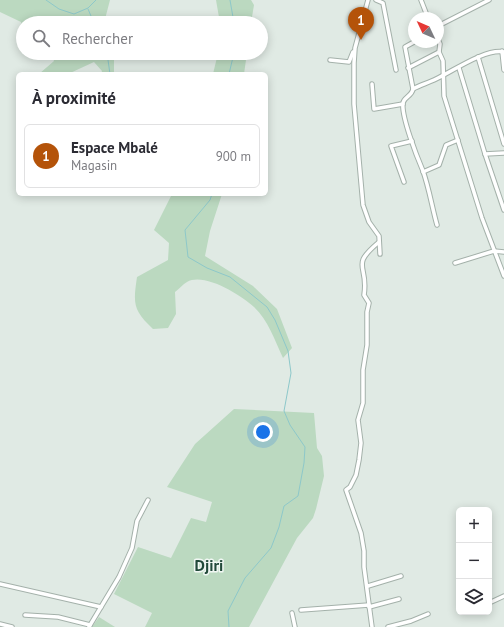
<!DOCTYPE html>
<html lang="fr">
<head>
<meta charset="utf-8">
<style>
	:root { --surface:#fff; --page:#f2f2f3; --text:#2b2b33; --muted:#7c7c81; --line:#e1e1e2; --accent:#b45309 }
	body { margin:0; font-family:"PT Sans",sans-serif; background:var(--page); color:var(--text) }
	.controls { position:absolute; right:12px; bottom:12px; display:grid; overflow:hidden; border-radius:6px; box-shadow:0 2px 10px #0003 }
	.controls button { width:36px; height:36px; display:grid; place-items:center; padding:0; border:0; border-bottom:1px solid var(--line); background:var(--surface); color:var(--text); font:20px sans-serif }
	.compass { position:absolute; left:408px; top:12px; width:36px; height:36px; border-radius:50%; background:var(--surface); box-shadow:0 2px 10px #0003; rotate:314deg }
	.you { position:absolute; left:263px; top:432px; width:14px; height:14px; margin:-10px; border:3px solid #fff; border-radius:50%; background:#1a73e8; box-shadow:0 0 0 6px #1a73e833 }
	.badge { display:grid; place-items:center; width:26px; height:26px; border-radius:50%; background:var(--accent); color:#fff; font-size:13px; font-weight:700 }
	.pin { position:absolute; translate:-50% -33px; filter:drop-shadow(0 1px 2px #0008) }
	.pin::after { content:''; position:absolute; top:21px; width:14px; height:12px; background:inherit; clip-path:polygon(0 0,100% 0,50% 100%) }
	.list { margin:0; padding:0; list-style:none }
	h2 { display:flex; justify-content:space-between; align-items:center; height:52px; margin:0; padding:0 16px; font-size:17px }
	h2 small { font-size:13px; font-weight:400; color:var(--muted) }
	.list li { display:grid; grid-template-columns:26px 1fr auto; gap:12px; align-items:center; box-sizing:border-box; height:64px; margin:0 8px 8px; padding:0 8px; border:1px solid var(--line); border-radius:6px }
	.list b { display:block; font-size:15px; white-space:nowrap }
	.list p { margin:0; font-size:13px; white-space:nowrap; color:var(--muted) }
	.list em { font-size:13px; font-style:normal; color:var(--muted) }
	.icon { flex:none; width:22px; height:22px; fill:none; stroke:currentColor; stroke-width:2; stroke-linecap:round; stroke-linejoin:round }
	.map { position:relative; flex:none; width:504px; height:627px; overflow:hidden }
	.search { position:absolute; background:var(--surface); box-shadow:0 2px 10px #0003; left:16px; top:16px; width:252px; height:44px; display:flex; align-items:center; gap:10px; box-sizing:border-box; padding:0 14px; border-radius:22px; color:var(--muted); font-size:15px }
	.panel { position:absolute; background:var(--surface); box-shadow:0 2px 10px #0003; left:16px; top:72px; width:252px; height:124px; border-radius:6px }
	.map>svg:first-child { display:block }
</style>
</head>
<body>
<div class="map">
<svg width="504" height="627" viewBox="0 0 504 627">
	<rect width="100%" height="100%" fill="#e0eae4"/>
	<g fill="#bbd9c0">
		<path d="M0,0H110L104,23H23V27L21,22L0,12Z"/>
		<path d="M216,0H251L254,5L251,23H220Z"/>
		<path d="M51,53H114V74H101L102,71L94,62L68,74H39L54,61Z"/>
		<path d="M218,53H247L244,74H213Z"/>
		<path d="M176,194H222L210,231L205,256L253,286L277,309L292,348L283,358C275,341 268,320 254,307C241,295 204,272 187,282C183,284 179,289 175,292L176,314L168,328L153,329C133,310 133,304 137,277L168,260L169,243L154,230L171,196Z"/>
		<path d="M234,409L314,413L317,448L322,456L324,476L316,509L313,518L297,538L249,627H145L152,613L114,594L138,547L171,558L191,518L206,522L212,502L167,487L195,444Z"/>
		<path d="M99,617L115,627H92Z"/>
	</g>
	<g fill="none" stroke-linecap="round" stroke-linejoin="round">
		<g stroke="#8dc8ca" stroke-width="1">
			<path d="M46,0L59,9L74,14L88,8L96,0"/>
			<path d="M230,0L234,23"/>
			<path d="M88,9L94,23"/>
			<path d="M107,53L110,74"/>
			<path d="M229,74L234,53"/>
			<path d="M212,194L210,200L185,230L188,257L207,268L230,277L267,307L275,320L288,351L291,373L284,411L290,425L305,447L304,463L298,496L284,506L279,527L271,548L245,578L228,611L229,627"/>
		</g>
		<defs>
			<g id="minor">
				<path d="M368,0L355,48L354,63V104L363,205L369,222L379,236L380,254"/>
				<path d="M376,0L383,3L396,70"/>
				<path d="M421,0L428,18"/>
				<path d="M438,26L489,0"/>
				<path d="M502,51L504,70"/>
				<path d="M439,52L443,61L444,96L482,218L504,276"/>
				<path d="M478,57L504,144"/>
				<path d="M330,60L349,62L353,52"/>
				<path d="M408,68L439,52L440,44L438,39"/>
				<path d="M459,68L485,154L504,210"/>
				<path d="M372,84L374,109L403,104"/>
				<path d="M413,89L405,47L414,42"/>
				<path d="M485,154L504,153"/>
				<path d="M423,172L439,165L446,145L458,140"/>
				<path d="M404,182L391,146L412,141"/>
				<path d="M437,225C432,207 429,188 423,171C417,157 401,116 403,103C404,97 412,96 413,89C420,85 428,83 436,79C453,71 486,48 504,52"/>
				<path d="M455,263L494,251L504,252"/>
				<path d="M0,584L101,607"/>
				<path d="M368,586L401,576"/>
				<path d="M489,603L504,596"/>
				<path d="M369,607L399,599"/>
				<path d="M301,610L369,605"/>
				<path d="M292,613L295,627"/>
				<path d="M25,615L58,617L90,625"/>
				<path d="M0,624L12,627"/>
				<path d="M89,627L119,577L132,548L137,521L148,500"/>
				<path d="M372,627L364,567V551L361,533L346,490L350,487L356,475L359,460L361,443L358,420L363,403V370L367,345V312L369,303L364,295C369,264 349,267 379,242"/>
				<path d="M388,627L411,621L428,614"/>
			</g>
		</defs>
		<use href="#minor" stroke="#a4b1aa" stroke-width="5.5"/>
		<use href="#minor" stroke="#fff" stroke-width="3.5"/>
	</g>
	<g text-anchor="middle" stroke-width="3" stroke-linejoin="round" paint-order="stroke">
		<g font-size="16" font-weight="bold" fill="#21493a" stroke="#f0f7f3">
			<text x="209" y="571">Djiri</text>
		</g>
	</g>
</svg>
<div class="controls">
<button>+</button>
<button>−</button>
<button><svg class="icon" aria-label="layers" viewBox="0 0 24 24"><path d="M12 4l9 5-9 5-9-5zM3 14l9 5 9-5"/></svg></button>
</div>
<svg class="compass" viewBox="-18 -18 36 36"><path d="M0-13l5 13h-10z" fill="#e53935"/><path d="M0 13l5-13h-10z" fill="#7c7c81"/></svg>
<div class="you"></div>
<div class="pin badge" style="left:361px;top:40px">1</div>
<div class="search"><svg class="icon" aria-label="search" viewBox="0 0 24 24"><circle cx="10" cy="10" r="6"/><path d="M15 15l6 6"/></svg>Rechercher</div>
<section class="panel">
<h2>À proximité<small></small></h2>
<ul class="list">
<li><span class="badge">1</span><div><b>Espace Mbalé</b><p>Magasin</p></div><em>900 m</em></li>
</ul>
</section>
</div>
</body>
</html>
